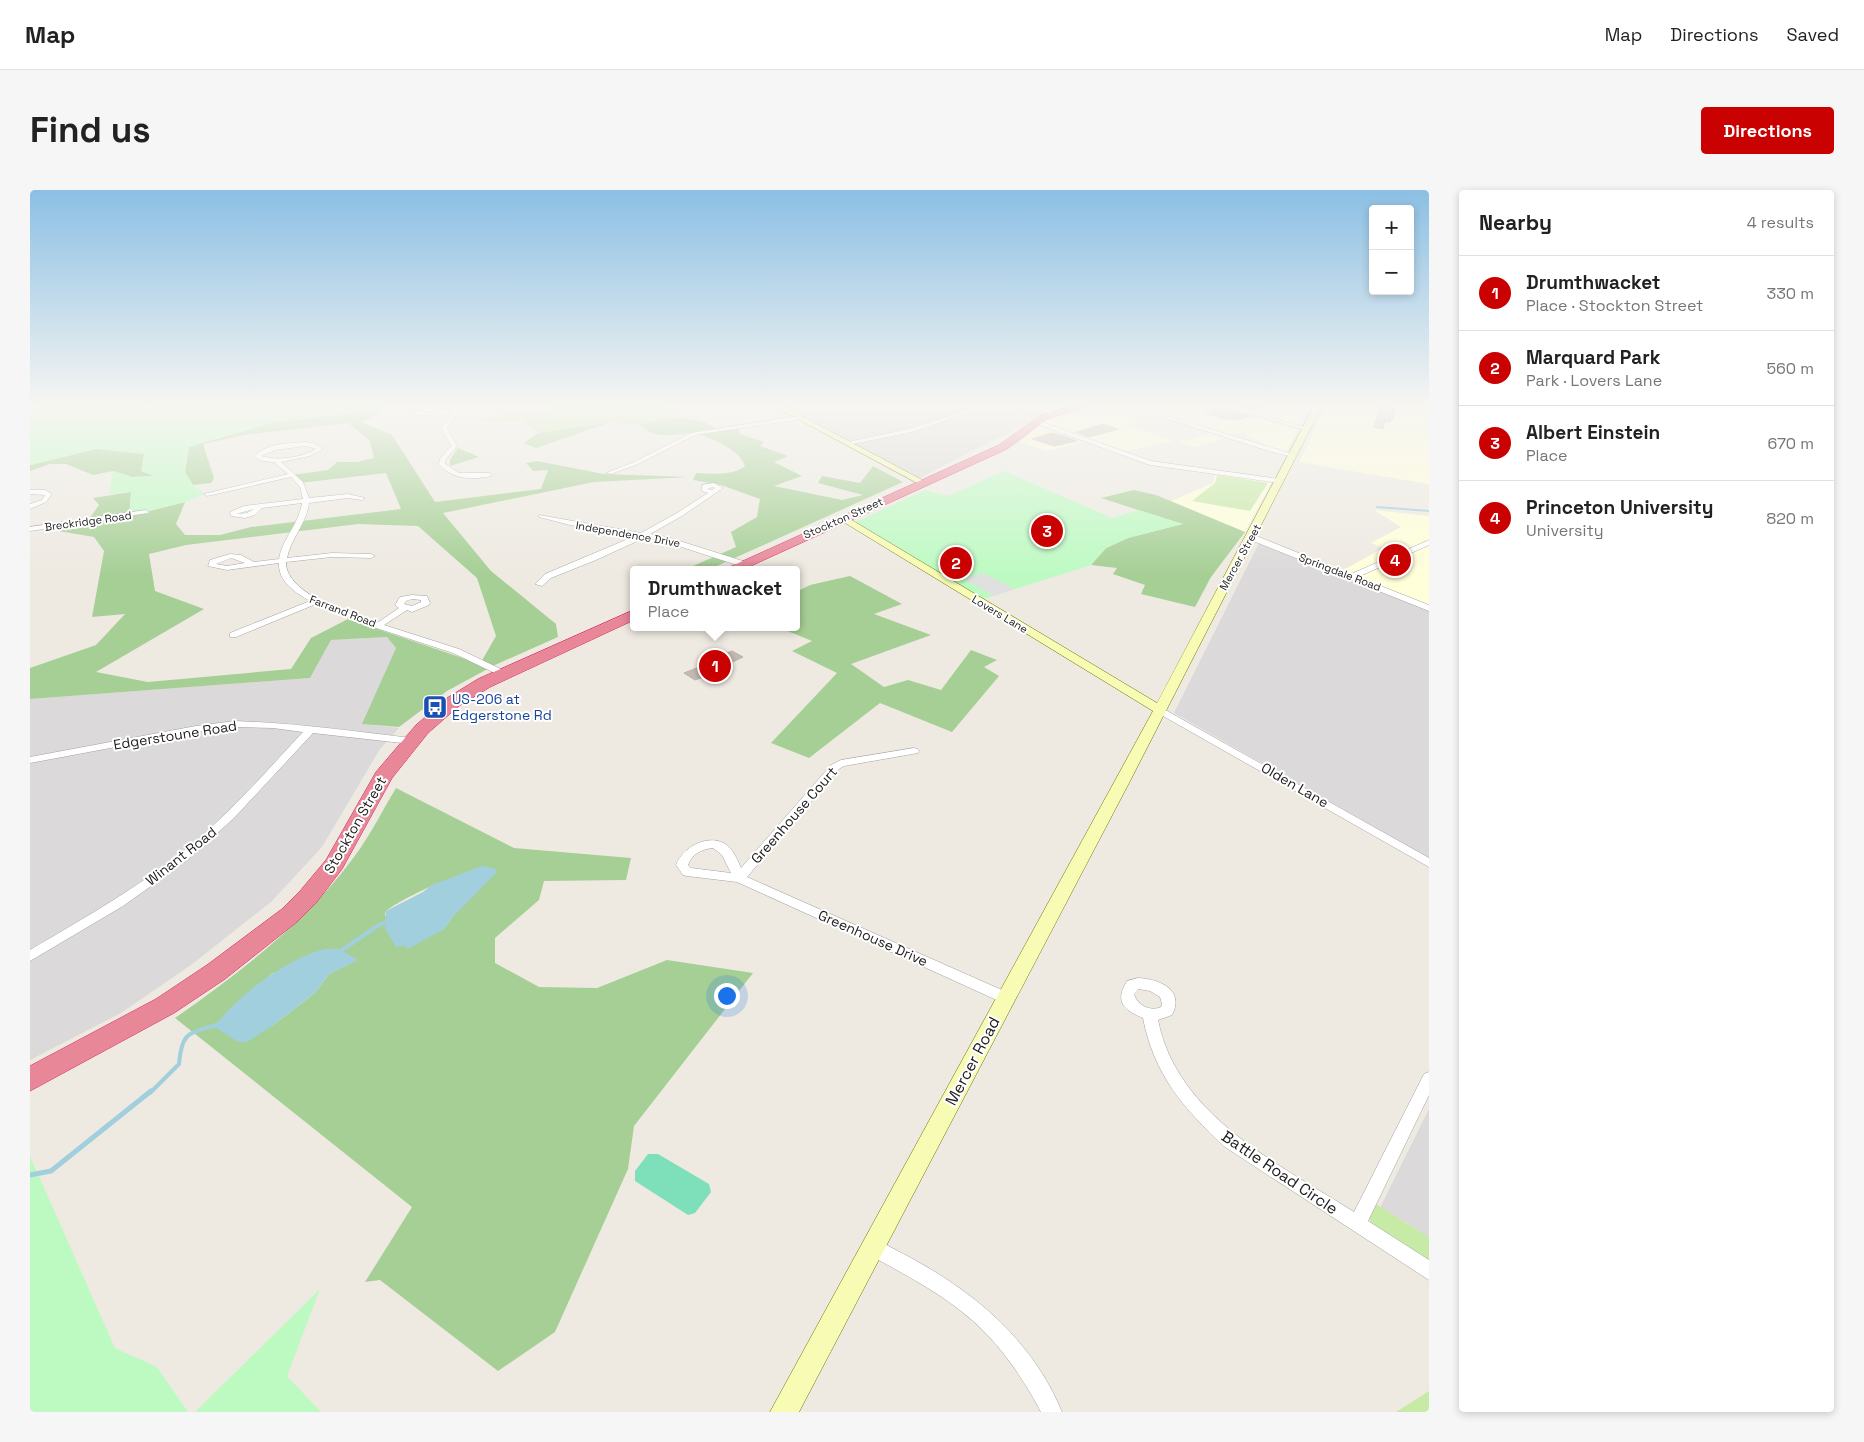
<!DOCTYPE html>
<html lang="en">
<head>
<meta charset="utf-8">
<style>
	:root { --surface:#fff; --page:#f6f6f6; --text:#222; --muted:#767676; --line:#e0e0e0; --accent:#c90100 }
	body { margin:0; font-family:"Space Grotesk",sans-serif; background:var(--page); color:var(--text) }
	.controls { position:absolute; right:15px; top:15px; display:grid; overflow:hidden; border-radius:5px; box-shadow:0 2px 8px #0003 }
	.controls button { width:45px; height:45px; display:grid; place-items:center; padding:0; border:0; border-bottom:1px solid var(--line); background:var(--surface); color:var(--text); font:25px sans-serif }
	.you { position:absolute; left:696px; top:805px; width:18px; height:18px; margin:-12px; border:4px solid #fff; border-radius:50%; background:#1a73e8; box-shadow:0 0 0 8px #1a73e833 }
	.badge { display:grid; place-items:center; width:32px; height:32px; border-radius:50%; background:var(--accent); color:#fff; font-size:16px; font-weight:700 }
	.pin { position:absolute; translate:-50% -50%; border:2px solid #fff; box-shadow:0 1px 5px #0006 }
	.popup { position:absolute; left:600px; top:376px; width:170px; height:65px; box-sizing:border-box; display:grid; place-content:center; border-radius:5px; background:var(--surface); filter:drop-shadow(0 1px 4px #0005); font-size:16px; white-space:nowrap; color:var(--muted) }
	.popup b { font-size:19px; color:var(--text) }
	.popup::after { content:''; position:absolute; left:50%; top:100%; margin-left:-10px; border:10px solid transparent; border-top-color:var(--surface) }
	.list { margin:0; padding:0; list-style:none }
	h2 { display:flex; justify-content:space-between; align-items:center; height:65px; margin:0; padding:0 20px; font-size:21px }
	h2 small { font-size:16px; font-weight:400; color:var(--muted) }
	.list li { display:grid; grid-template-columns:32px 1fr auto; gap:15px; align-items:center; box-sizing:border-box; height:75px; padding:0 20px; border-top:1px solid var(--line) }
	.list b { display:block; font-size:19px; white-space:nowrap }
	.list p { margin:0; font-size:16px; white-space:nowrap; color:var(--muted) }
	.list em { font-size:16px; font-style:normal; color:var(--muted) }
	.map { position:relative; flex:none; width:1399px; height:1222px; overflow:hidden; border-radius:5px }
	header { display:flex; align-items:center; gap:30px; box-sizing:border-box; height:70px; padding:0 25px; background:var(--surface); border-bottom:1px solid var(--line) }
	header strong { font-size:24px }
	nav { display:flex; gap:28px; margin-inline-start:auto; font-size:18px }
	.intro { display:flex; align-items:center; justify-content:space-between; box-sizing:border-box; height:120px; padding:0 30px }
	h1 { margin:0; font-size:35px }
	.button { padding:12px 22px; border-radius:5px; background:var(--accent); color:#fff; font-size:18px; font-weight:700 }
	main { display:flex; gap:30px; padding:0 30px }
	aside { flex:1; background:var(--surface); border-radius:5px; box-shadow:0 2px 8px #0003 }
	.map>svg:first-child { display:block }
</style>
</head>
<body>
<header>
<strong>Map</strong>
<nav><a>Map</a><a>Directions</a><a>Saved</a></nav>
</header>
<div class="intro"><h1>Find us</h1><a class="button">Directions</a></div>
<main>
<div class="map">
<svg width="1399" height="1222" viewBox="0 0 1399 1222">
	<rect width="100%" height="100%" fill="#eeeae2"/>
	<g fill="#dbd9d9">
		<path d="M744,214H1001L1020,221L886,290Z"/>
		<path d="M1229,353L1399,421V668L1144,523Z"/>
		<path d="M357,447L366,458L333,534L369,538L350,559L292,657L241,712L161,775L91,823L0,870V509L280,488L301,450Z"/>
		<path d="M1399,919V1047L1369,1028L1342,1034Z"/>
	</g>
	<g fill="#ffffda">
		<path d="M1072,214H1089L1116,223L1100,226L1113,231L1098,235L1143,251L1090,262L1013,232L1027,225Z"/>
		<path d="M1123,214H1182L1267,239L1256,263L1224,254L1231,251L1215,246L1219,245L1216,243L1217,242L1196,245L1113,219L1128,216Z"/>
		<path d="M1194,214H1281L1268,235Z"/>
		<path d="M1298,214H1399V294L1269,272Z"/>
		<path d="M1009,236L1053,252L1016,261L990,252Z"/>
		<path d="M1181,243L1196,248L1165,257L1149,252Z"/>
		<path d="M1185,284L1241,293L1215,342L1141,311L1183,293Z"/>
		<path d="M1344,320L1399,326V416L1310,382L1353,358L1341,353L1371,337Z"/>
	</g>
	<g fill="#c7eaa6">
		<path d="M524,214H627L626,215L642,219L634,224L656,227L636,232L599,235L581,232L508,243L493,231L450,232L462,226L523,220Z"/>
		<path d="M1187,285L1238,293L1220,321L1162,311L1185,293Z"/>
		<path d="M1346,1014L1399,1047V1074L1342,1034L1339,1029Z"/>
		<path d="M1399,1201V1222H1366Z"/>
	</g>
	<g fill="#a6cf95" fill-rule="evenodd">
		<path d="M304,214H354L344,226L331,232L362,245L405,312L511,299L518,280L503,281L496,273L507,271L574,284L659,287L564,292L413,323L461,381L526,434L528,447L465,475L417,501L369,537L332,534L366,458L357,447L301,450L280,488L0,509V478L66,455L95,424L62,427L74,361L64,347L11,338L57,332L69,315L63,308L101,302L100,326L155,312L146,334L155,345H190L221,337L371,319L356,283L269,293L262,285L298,280L307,272H327L344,268L340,251L318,233L214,245L173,254L184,288L181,293L163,295L155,282L158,261L125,286L102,287L83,281L63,285L36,274H20L0,281V275L66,259ZM328,334L388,336L447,388L466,446L450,474L318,429L281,448L261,479L118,492L66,482L174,419L125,401L119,364L156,355Z"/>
		<path d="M652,228L672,231L686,238C663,241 627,255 609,234Z"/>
		<path d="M581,232L506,258L494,253L508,243Z"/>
		<path d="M708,238L710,244L734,252L730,256L758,266L744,272L772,286L744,296L812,310L833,305L788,293L792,286L830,293L843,276L873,292L678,380H654L706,357L701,342L727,327L730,309L691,295L663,290L666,283C681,284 703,286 715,276C709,258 684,251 668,243Z"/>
		<path d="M428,258L449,267L420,276V270Z"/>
		<path d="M1104,300L1126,305L1215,342L1181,387L1165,417L1111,404L1115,395L1083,384L1087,378L1061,375L1076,358L1098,348L1152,334L1071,308Z"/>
		<path d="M820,386L872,414L844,424L901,445L821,474L854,497L878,490L911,500L941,460L967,470L954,477L969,486L922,542L850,513L779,568L741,553L807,483L762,461L782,451L748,437H766V402L780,395Z"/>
		<path d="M366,598L484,658L601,668L596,690L514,691L509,710L465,748V773L509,797L567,798L637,770L723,783L604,936L598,979L525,1142L468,1181L350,1090L335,1092L382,1017L145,828C211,782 276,732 324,667C340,646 352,621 366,598ZM412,692L421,729L414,739L375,756L355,725L356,721C366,713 401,695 412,692ZM327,770L299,784L285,803L242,836L185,837L199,820L243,783Z"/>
	</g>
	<g fill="#bdfac2">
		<path d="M11,214H109L108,215L114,218L150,214H317L324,223L242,233L159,257L155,282L163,295L175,304L155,312L99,326L101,302L79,304L83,281L102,287L123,286L111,281L114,264L66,259L0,275V223Z"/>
		<path d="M974,281L1082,328L1109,320L1153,334L1098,348L1076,358L1061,375L947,411L821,334L895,300L918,306Z"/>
		<path d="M0,966L85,1158L127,1177L158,1222H0Z"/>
		<path d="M290,1099L257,1186L291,1222H165Z"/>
	</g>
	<path fill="#7de0ba" d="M618,964H628L679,994L681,1002L665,1023L658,1025L605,991V981Z"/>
	<path fill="#e0e0e0" d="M953,383L985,399L964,406L934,389Z"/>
	<g fill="#a1cfdd">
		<path d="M452,676L466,679V683L421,729L414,739L378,759L375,756L366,757L355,738L356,721L393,702L402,695Z"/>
		<path d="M295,759H309L328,770L299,784L285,803L242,836L217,852H208L185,837C204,807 260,767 295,759Z"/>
	</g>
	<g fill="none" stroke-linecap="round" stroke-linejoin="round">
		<path stroke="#a1cfdd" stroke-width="2" d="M1347,317L1399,321"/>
		<g stroke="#a1cfdd" stroke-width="4">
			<path d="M309,762L349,735L359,731"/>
			<path d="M120,903L149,874C152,840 159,844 189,834"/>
		</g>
		<path stroke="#a1cfdd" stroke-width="5" d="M0,985L21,981L121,901"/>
	</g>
	<g fill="#c2b9b1" stroke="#c0b0a4">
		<path d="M1202,214H1237V217L1223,220Z"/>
		<path d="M1351,214L1366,216L1363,229L1360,232L1355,231L1353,239L1344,237Z"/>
		<path d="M1181,218L1200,220L1221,226L1207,230L1192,228L1175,223L1180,222Z"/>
		<path d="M1073,234L1088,239L1059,247L1046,242Z"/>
		<path d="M1021,243L1034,246L1047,251L1024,256L1002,249Z"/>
		<path d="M702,461L713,467L698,474L700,475L696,477L699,478L665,490L654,483L672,476L670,474Z"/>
	</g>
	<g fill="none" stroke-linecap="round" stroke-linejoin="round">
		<defs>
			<g id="street">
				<path d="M442,214H449L427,224L417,238L427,256L416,269L415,274L429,283H459L461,284V286C443,290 422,290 409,274L410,269L421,256L411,238L421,224C408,222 396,229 382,223L402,217L424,221ZM402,221L407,222L393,223Z"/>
				<path d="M956,214H964L882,242L817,255L814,253L879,239Z"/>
				<path d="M994,214H1002L1025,223L1020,224Z"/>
				<path d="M1090,214H1098L1266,265L1263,267L1242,262Z"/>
				<path d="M1186,214H1194L1280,239L1275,240Z"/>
				<path d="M769,226L771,229L665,245L608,274L581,284L576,283L604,272L661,243Z"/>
				<path d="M1006,230L1121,271L1250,289L1253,291L1250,293L1120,275L1004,233Z"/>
				<path d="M276,252L284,253L293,259L280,266L251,272L273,292L279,308L318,304L335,308L332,310L318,308L279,313C277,333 261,348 257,368L302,363L341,364L345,366L341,368L302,367L256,372C255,404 323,425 347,433L369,418L365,415L370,407L382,405L397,406L400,413L399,415L382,422L377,420L354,435L429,459L477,482V486H471L423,463L331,433L286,414L206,447H200V443L280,411C266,403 248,392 249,373L197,380L178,376L180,370L200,364L211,365L224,372L249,369C252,349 269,334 272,313L232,318L225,325L215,328L201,326L200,322L214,316L273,309L270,297L261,287L177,306L174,304L258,284L244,272L232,271L224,267C235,253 260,253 276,252ZM276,256L286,259C271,268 247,271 231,266L245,260ZM224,319L217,323L206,324ZM201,368L215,373L197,376L186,374ZM382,409L391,410V412L382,416L374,414L376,411Z"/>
				<path d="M684,293L693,298L652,326L620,344L637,347L716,372V376H710L633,351L614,348L566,370L521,388L512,396L505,394L515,384L605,346L540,335L509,327V325L611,343L647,323L678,303L672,301V295ZM683,297L685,298L682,300L677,299Z"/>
				<path d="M0,300H15L22,304L16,312L0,319V314L12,310L15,305L0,304Z"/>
				<path d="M116,320L119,322L118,323L0,341V337Z"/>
				<path d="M1218,345H1224L1321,384L1399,350V355L1328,387L1399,415V421L1218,349Z"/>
				<path d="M1130,517L1399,668V677L1126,522L1125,520Z"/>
				<path d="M205,531C264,533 322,541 381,548L386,551L381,554L283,543L204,628L156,671L93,716L0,771V760C58,726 118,692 169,648C207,616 239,578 273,542L243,538L205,537L166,542L0,573V567L166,536Z"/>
				<path d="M884,558L888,559L889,561L888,563L814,576L809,579L717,687L981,804L983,808L981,812L976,814L971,812L707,692L657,686L653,685L646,675C653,656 682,641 699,657C704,662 708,671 711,678L801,575L811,570ZM683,658L692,665L701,683L661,678L658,675C662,664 672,659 683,658Z"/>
				<path d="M1108,788C1130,789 1155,800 1142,825L1128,830C1147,926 1249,974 1324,1022L1394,884L1399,882V905L1338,1031L1399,1070V1090L1195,957C1154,919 1124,885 1113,828C1094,820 1084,812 1097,791ZM1108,799L1120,801L1130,807L1132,814L1131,817C1120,822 1107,815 1104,804Z"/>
				<path d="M842,1048C856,1054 869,1062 883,1069C948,1105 1003,1152 1032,1222H1011C991,1184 965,1147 931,1121C902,1098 868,1081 836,1063L833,1057L836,1051Z"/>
			</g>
			<g id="secondary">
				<path d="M740,214H749L898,293L891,295Z"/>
				<path d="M1285,214H1293L1099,593L769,1222H740L1123,521L807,328L815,326L1127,513Z"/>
			</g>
			<g id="highway">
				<path d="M1051,214H1066L1017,229L977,259L712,380H693L969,255L1011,225Z"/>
				<path d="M604,420V430L460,497L429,516L398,543L362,588L312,679L286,713L268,731L195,789L144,823L0,901V876L126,809L177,775L252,719L270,701L296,670L346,582L386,535L417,508L448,489Z"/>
			</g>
		</defs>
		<use href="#street" stroke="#a3a3a3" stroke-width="1"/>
		<use href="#secondary" stroke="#687502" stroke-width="1"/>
		<use href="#highway" stroke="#db205f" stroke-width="1"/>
		<use href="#street" fill="#fff" fill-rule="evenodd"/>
		<use href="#secondary" fill="#f7fbb3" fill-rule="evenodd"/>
		<use href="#highway" fill="#e88798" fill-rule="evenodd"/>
	</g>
	<linearGradient id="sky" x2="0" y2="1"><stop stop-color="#8bbfe4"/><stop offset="0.56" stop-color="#f7f6f2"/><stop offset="1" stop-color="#f7f6f2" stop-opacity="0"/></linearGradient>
	<rect width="1399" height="385" fill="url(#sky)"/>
	<defs>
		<symbol id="bus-square" viewBox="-11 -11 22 22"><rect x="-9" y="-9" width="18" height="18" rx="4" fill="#1a4fb4" stroke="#fff"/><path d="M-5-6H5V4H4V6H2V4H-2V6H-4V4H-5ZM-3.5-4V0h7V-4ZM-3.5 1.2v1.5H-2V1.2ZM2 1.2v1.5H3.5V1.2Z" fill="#fff"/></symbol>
	</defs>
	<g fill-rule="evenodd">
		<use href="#bus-square" x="391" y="503" width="28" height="28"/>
	</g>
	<g text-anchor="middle" stroke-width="4" stroke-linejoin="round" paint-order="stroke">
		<g font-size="11" fill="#1c1c1c" stroke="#fff">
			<text transform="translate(813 328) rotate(-24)" y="4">Stockton Street</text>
			<text transform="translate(58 331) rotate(-8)" y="4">Breckridge Road</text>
			<text transform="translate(598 344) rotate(10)" y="4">Independence Drive</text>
			<text transform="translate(1210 367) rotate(-61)" y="4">Mercer Street</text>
			<text transform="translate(1310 382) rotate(21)" y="4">Springdale Road</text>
			<text transform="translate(313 421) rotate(21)" y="4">Farrand Road</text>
			<text transform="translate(970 424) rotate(31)" y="4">Lovers Lane</text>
		</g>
		<g font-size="14" fill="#164399" stroke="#fff" text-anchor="start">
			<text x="422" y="514">US-206 at<tspan x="422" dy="16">Edgerstone Rd</tspan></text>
		</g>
		<g font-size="14" fill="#1c1c1c" stroke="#fff">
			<text transform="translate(145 545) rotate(-9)" y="5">Edgerstoune Road</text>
			<text transform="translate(1265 595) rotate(30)" y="5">Olden Lane</text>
			<text transform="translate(764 625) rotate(-49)" y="5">Greenhouse Court</text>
			<text transform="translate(325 635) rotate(-60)" y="5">Stockton Street</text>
			<text transform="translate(151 666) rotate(-38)" y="5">Winant Road</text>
			<text transform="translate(843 748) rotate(24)" y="5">Greenhouse Drive</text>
		</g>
		<g font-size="16" fill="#1c1c1c" stroke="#fff">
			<text transform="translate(942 871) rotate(-62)" y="6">Mercer Road</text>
			<text transform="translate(1250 982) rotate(34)" y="6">Battle Road Circle</text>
		</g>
	</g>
</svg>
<div class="controls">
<button>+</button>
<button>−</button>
</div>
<div class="you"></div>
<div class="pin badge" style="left:685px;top:476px">1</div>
<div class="popup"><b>Drumthwacket</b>Place</div>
<div class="pin badge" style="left:926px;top:373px">2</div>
<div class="pin badge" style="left:1017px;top:341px">3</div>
<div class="pin badge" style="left:1365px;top:370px">4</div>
</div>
<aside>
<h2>Nearby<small>4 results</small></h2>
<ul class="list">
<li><span class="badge">1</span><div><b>Drumthwacket</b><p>Place · Stockton Street</p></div><em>330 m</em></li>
<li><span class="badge">2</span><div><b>Marquard Park</b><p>Park · Lovers Lane</p></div><em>560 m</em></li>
<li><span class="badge">3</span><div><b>Albert Einstein</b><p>Place</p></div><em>670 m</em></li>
<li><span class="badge">4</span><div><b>Princeton University</b><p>University</p></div><em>820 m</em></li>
</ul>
</aside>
</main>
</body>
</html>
